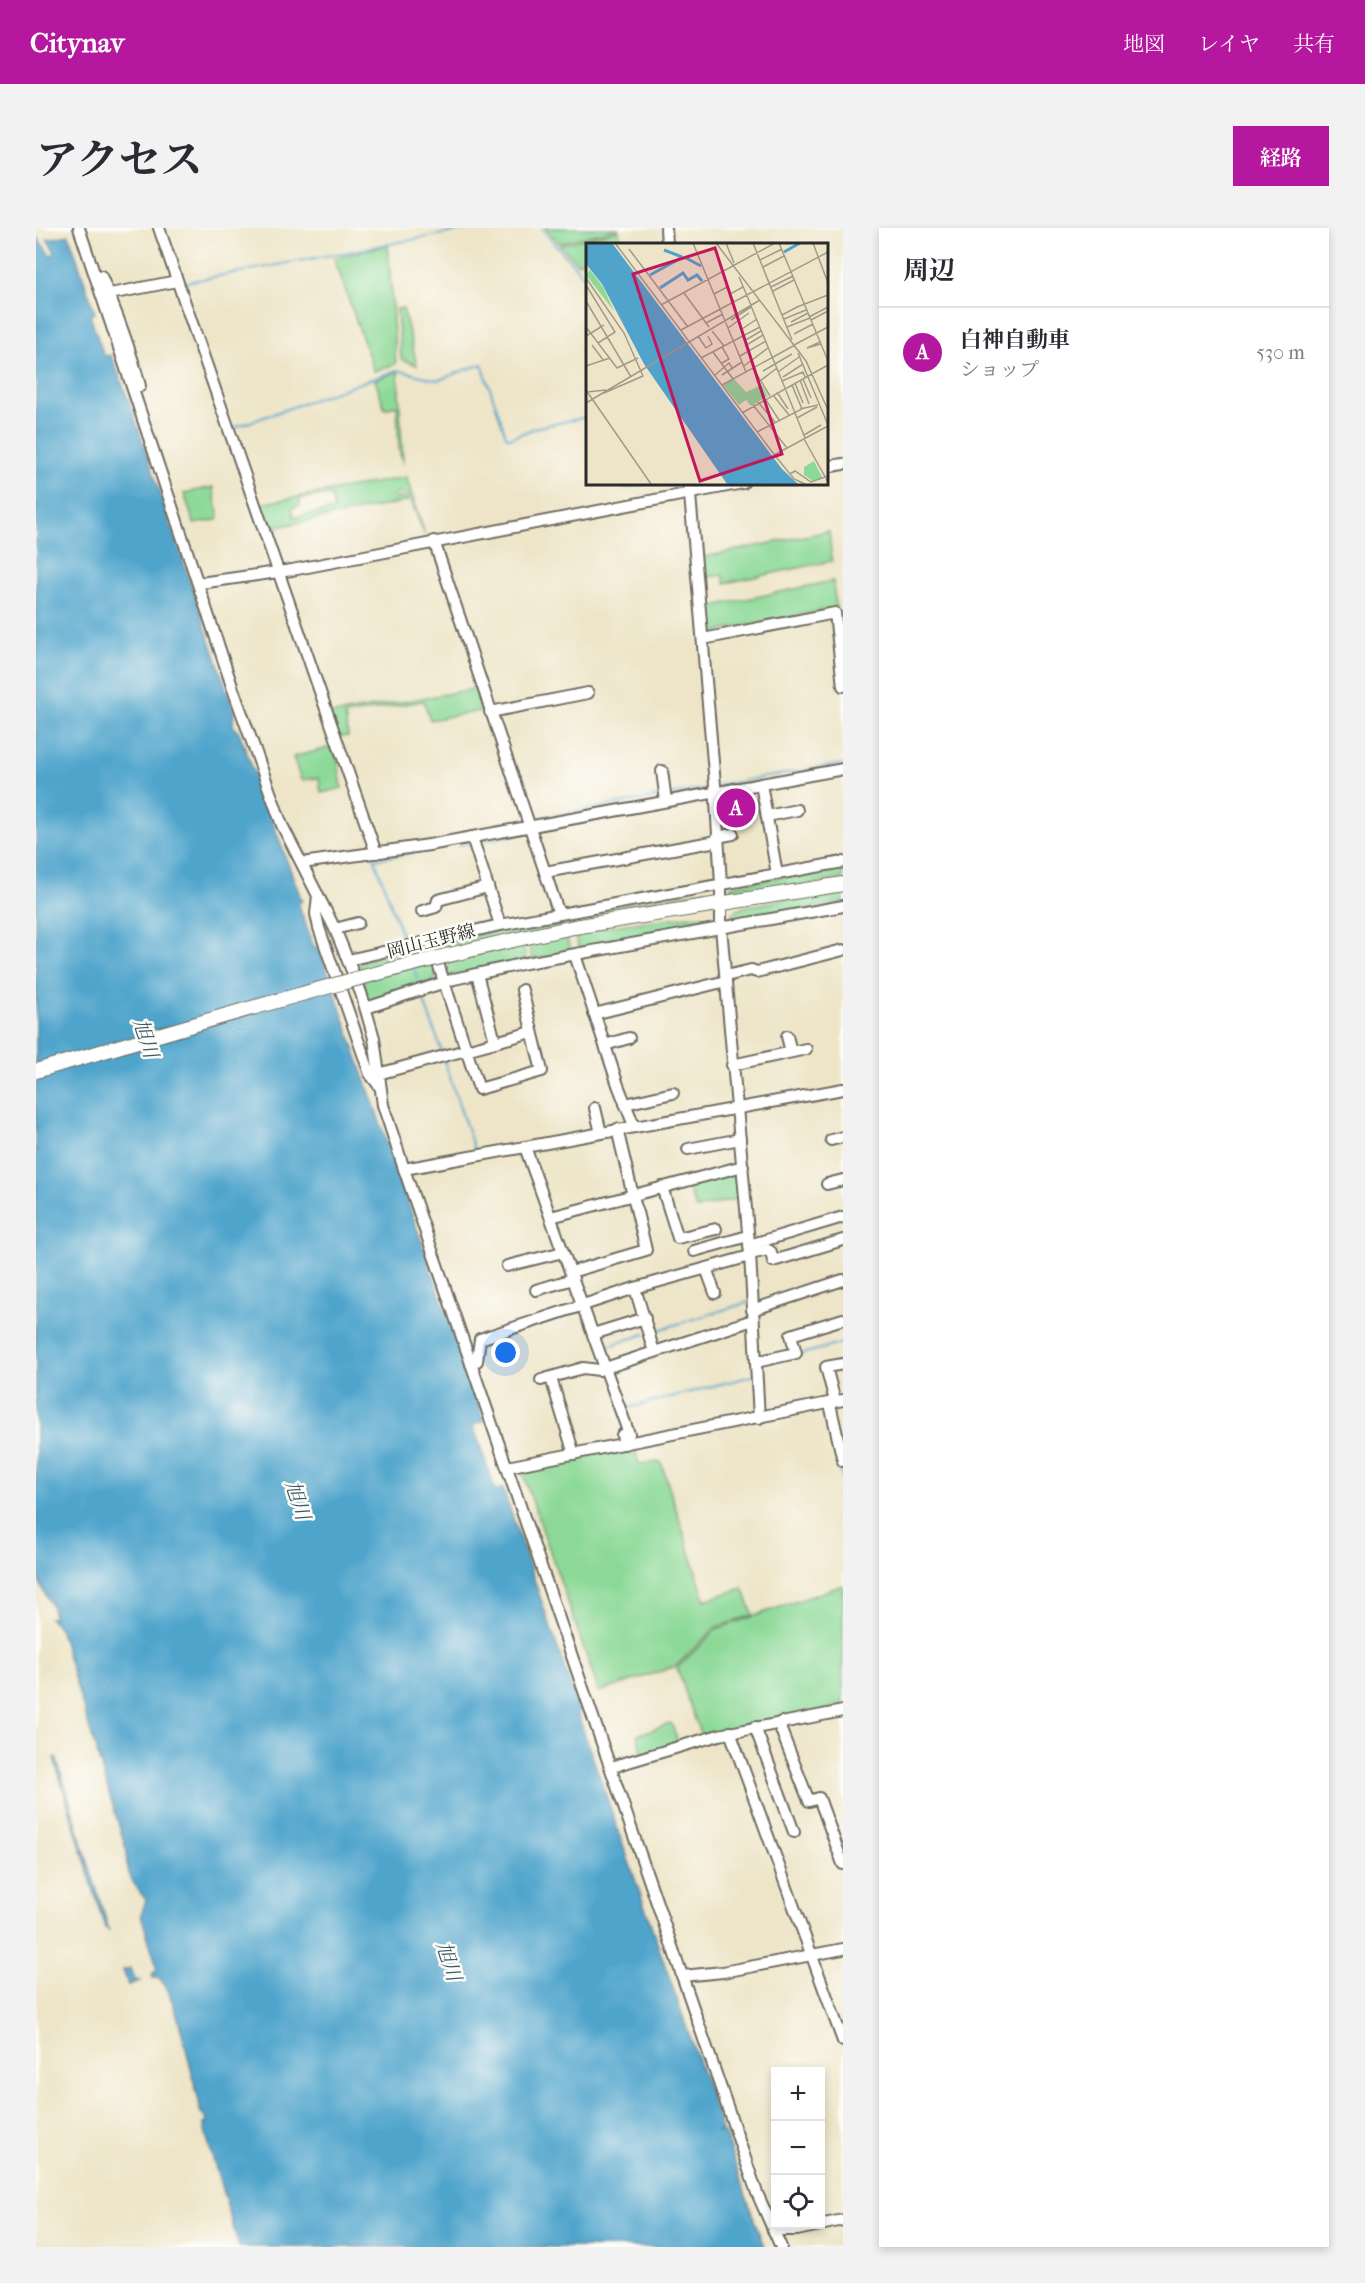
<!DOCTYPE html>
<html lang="ja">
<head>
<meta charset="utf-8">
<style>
	:root { --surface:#fff; --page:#f2f2f3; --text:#2b2b33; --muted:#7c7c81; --line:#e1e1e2; --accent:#b5179e }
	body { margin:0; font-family:"IM FELL French Canon","Noto Serif JP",serif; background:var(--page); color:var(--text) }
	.controls { position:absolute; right:18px; bottom:18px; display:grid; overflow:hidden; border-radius:0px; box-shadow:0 3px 9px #0003 }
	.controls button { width:54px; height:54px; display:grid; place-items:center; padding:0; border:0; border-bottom:2px solid var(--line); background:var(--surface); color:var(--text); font:30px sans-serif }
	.you { position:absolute; left:470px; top:1125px; width:21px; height:21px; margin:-15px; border:4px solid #fff; border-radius:50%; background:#1a73e8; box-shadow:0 0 0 9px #1a73e833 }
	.badge { display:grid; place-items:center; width:39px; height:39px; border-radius:50%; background:var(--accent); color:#fff; font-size:20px; font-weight:700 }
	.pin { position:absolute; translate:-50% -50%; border:3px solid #fff; box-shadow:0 2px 6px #0006 }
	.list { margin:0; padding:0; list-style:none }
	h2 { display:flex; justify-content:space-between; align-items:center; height:78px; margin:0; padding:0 24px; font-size:26px }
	h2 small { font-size:20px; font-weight:400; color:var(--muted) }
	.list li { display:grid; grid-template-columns:39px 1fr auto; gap:18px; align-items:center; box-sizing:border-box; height:90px; padding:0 24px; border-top:2px solid var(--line) }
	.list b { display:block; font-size:22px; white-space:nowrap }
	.list p { margin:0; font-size:20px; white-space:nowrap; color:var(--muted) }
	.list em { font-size:20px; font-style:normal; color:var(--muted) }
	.icon { flex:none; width:33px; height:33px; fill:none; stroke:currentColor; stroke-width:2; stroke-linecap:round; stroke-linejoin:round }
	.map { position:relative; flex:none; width:807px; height:2019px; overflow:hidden; border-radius:0px }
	header { display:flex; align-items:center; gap:36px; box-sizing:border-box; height:84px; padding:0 30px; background:var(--accent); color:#fff }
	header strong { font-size:28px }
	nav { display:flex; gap:33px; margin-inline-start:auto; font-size:21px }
	.intro { display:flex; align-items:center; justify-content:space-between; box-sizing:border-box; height:144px; padding:0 36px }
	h1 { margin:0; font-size:42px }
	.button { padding:15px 27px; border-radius:0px; background:var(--accent); color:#fff; font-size:21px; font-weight:700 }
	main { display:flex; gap:36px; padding:0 36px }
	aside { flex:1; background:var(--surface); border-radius:0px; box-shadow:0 3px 9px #0003 }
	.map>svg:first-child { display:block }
</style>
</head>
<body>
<header>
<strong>Citynav</strong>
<nav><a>地図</a><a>レイヤ</a><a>共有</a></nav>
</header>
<div class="intro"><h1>アクセス</h1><a class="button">経路</a></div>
<main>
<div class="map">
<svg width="807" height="2019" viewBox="0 0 807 2019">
	<rect width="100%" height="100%" fill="#fdfcf7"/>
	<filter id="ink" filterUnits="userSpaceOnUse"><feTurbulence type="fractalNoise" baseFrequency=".0167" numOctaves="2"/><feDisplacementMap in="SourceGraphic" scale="12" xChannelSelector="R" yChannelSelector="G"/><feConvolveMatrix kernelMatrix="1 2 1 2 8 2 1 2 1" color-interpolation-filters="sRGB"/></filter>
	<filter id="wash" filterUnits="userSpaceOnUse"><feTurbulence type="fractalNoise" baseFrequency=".008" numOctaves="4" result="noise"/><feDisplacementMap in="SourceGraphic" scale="24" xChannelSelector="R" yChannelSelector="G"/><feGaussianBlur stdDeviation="1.35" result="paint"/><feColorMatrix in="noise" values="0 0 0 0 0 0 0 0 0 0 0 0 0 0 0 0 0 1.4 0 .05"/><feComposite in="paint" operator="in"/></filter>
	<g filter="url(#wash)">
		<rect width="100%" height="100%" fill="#eee5c8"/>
		<g fill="#8cd997" stroke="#5c8261" stroke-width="1.5" fill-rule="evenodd">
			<path d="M509,0H583L523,15Z"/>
			<path d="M583,2L585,16H552V32L541,35L524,17Z"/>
			<path d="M352,17L360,136L338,143L298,30Z"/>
			<path d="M367,80L381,137L365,131L361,81Z"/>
			<path d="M362,143L367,236L363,221L361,177L349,181L339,152Z"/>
			<path d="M370,249L389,307L374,270L369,266H358V270H370L372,273L232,301L223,276ZM295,267L298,282L258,289L256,280L264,277V270Z"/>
			<path d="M177,259L183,289L180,292L158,296L148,265Z"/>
			<path d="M793,303L796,333L689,355L687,347L667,350L664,330Z"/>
			<path d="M797,353L800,380L669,406L667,380Z"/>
			<path d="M442,460L450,482L394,492L388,473L309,487L312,508L301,509L293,487Z"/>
			<path d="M296,519L302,534L306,560L285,565L283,550L265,552L257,529Z"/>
			<path d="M807,637V651L703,666L694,661L695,658Z"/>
			<path d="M807,661V675L692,693L697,684L708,679Z"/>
			<path d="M670,662L665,669L566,686L563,684L540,688L537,691L534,686Z"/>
			<path d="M652,688H667L671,699L543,721L538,705L589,696Z"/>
			<path d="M523,690L536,725L496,731L489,697Z"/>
			<path d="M484,698L490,732L413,748L410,746L403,720L406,714Z"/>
			<path d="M386,719C396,725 403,743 398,753L339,773L332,769L323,738L325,733Z"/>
			<path d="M701,942L704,970L660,981L650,955Z"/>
			<path d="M598,1218L603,1236L625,1234L669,1372L707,1360L717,1387L680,1399L640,1438L563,1464L485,1240Z"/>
			<path d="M807,1357V1478L665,1508L641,1440L681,1401Z"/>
			<path d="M635,1495L643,1516L607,1526L601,1507Z"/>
		</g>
		<g fill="#50a4cc" stroke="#3e687c" stroke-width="1.5">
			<path d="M33,7L59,85L54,87L68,128L75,127L94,176L198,483L197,498L203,504L266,673L262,675L277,717L284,722L448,1193L437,1197L459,1262L467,1261L543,1482L542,1487L686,1901L681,1904H688L728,2019H203L168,1900V1896L172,1894L164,1883L163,1873C154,1844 142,1769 123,1750H117L116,1746L121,1742V1739L105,1687L110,1672C98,1657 88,1644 91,1624L23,1400L13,1390H17C19,1373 3,1364 4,1349L0,1343V8L15,28L19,24L11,11Z"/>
			<path d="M20,1529L73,1702L69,1700L18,1530Z"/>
			<path d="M95,1740L99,1752L104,1753L92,1757L87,1742Z"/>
		</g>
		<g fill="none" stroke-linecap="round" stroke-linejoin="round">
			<g stroke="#50a4cc" stroke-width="2">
				<path d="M505,0L552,53"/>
				<path d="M145,55L439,0"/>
				<path d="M197,200L361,142L402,152L446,136L470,208L474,210L502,199L552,189"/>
				<path d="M587,255L589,260L611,255"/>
				<path d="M708,260L732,255"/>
				<path d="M683,557L807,536"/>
				<path d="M633,567L674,560"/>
				<path d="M494,592L627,568"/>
				<path d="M440,614L488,605"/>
				<path d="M423,617L435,615"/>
				<path d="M338,629L366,708"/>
				<path d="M340,631L376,625"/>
				<path d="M372,724L375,733"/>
				<path d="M378,741L383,756"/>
				<path d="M388,773L406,824"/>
				<path d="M408,832L439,924"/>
				<path d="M616,1104L713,1074"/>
				<path d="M566,1120L609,1106"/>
				<path d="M762,1127L807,1115"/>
				<path d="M588,1181L716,1148"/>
				<path d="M802,1234L807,1254"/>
			</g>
		</g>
	</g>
	<g filter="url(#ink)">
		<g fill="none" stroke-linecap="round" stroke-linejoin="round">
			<defs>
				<g id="minor">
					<path d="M43,0L197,461L246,597L299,701L325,765L338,810L347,877L368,941L721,1965L745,2019"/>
					<path d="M123,0L340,625"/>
					<path d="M630,0L631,16"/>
					<path d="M65,48C80,83 94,120 104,158L99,160"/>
					<path d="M74,66L141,53"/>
					<path d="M790,239L807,236"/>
					<path d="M653,255L679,557L685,656V699L714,1026L723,1190"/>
					<path d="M398,313L523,686"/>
					<path d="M164,355L256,342L707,255"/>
					<path d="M667,411L799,385L807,458"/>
					<path d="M454,484L552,465"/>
					<path d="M626,543L630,573"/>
					<path d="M725,556L741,646"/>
					<path d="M731,588L761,582"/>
					<path d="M436,609L464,697"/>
					<path d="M681,609L697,606"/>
					<path d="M266,635L393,617L807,541"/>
					<path d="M509,644L681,613"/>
					<path d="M282,667L280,686L283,700L334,846L344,859"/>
					<path d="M386,683L400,679L402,672L452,659"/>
					<path d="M299,701L322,695"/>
					<path d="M395,714L443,861L506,843L486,762"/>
					<path d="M539,727L582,857L598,898"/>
					<path d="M312,732L464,697L807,634"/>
					<path d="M441,746L459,813"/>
					<path d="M690,748L715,742L721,744L807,722"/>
					<path d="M330,780L418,751L490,735L807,678"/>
					<path d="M558,786L690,753"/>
					<path d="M751,808L755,824"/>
					<path d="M569,817L593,810"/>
					<path d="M696,837L770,821"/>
					<path d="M342,846L496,804"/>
					<path d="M589,876L637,865"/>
					<path d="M559,880L565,905"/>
					<path d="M795,912L807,909"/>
					<path d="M489,919L593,1206L586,1207L588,1216"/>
					<path d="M652,921L704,911"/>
					<path d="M368,941L807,861"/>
					<path d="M791,956L807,952"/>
					<path d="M626,959L642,1010L680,1001"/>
					<path d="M515,989L707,938"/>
					<path d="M713,1017L807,989"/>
					<path d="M658,1023L712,1008"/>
					<path d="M714,1026L732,1022L735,1024L737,1033L807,1012"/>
					<path d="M471,1038L527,1024"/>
					<path d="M670,1040L679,1065"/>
					<path d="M535,1044L610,1022L581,901"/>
					<path d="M599,1060L714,1028"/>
					<path d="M500,1062L537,1051"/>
					<path d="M716,1082L807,1052"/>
					<path d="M557,1106L609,1090"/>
					<path d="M720,1134L760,1125L755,1107L807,1091"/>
					<path d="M435,1136L441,1133L444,1111L599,1060L618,1124"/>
					<path d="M515,1150L538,1226"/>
					<path d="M505,1152L547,1140L563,1142L717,1092"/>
					<path d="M799,1173L790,1139L807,1136"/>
					<path d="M794,1176L807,1233"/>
					<path d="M471,1239L807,1172"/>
					<path d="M745,1494V1502L773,1573L783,1570L807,1636"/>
					<path d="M719,1499L758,1604"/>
					<path d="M694,1504L807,1813"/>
					<path d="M575,1539L683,1507L807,1483"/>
					<path d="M646,1748L687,1744L807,1721"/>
					<path d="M737,2002H761L807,1992"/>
				</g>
				<path id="major" d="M538,699L807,656"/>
			</defs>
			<use href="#minor" stroke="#6f6c62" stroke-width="14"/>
			<use href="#major" stroke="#6f6c62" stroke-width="16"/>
			<use href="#minor" stroke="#fff" stroke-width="10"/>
			<use href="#major" stroke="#fff" stroke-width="14"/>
			<defs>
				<path id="major-bridge" d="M0,843C178,791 356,736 538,699"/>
			</defs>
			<use href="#major-bridge" stroke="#6f6c62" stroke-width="16" stroke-linecap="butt"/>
			<use href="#major-bridge" stroke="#fff" stroke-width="14"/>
		</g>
	</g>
	<g text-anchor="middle" stroke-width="5" stroke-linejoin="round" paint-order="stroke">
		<g font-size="18" fill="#2b2b2b" stroke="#fdfcf7">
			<text transform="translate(395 713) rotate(-14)" y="6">岡山玉野線</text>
		</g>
		<g font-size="20" font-style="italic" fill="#3a5b6b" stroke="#fdfcf7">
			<text transform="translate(110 810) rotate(72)" y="7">旭川</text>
			<text transform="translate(262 1272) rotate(72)" y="7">旭川</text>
			<text transform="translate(413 1733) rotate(72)" y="7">旭川</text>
		</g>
	</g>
	<g transform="translate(550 15)">
		<rect width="242" height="242" fill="#eee5c8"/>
		<path d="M4,27L17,44L28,68L0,32ZM148,136L160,149L176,142L182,153L165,163L160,157L153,162L137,142ZM228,218L235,232L237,235L227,238L218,232V224Z" fill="#8cd997"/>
		<path d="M0,0H26L196,226L212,241H141L58,121L16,41L0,21Z" fill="#50a4cc"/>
		<path fill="none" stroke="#50a4cc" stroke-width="3" d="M78,7L96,14M198,9L214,0M98,14L115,23M64,32L97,14M74,45L97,30L102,37L111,32L116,38"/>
		<path fill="none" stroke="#a09b89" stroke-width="1.5" d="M29,0L187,210L208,236L219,241M107,0L160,129M130,0L220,118L242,167M140,0L148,20M167,0L206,97M193,0L242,118M227,0L242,40M43,6L102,84M174,17L196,6M177,24L198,13M153,34L165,62M0,35L38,90L57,133L18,150M0,42L29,89L12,100M185,44L207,33M187,48L208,37M98,50L123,84M128,51L141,44L144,51M0,58L45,134M148,59L144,51L157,44M75,62L189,0M165,63L199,145M211,64L242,52M196,72L213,63M223,74L242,64M198,76L220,67M145,77L165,64M225,77L242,68M205,79L222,70M120,80L137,71M0,84L31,125L52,115M201,84L224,75M142,85L163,70M156,86L171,76M95,87L242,9M126,88L138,103M208,91L227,81M0,93L18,82M112,93L120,105L126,101L122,93M158,98L175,88M234,99L221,105L235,101M6,102L18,118M208,102L242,84M159,103L177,92M127,109L147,136M212,110L242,182M154,113L180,98M115,115L174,84M136,120L143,116L136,104M0,123L24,115M158,123L182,105M167,125L184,153M177,128L206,111M192,129L213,114M129,132L143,120L147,126M136,132L156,119M197,134L217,121M217,136L225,155M214,137L223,161M174,138L191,125M196,138L217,129L219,134M209,140L217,160M136,142L209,102M199,145L219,195M0,147L65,241M1,149L20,147M191,149L202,166M187,152L203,172M180,157L193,177M172,159L189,179M0,160L174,57M167,162L201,205M214,166L232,162M156,170L242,122M211,175L231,164M171,189L216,166L206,142M218,192L235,182M218,196L242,239M188,212L242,183M204,231L209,228L225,239L242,233"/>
		<path fill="#c2185b" fill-opacity="0.15" stroke="#c2185b" stroke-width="3" d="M129,5L196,211L114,238L47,31Z"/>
		<rect width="242" height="242" fill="none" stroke="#2b2b2b" stroke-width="3"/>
	</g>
</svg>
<div class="controls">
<button>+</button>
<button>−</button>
<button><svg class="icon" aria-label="locate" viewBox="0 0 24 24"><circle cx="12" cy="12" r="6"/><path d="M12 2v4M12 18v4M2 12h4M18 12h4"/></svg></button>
</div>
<div class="you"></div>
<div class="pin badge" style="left:700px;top:580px">A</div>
</div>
<aside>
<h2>周辺<small></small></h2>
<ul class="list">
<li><span class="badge">A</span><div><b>白神自動車</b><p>ショップ</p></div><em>530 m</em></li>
</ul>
</aside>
</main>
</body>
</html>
